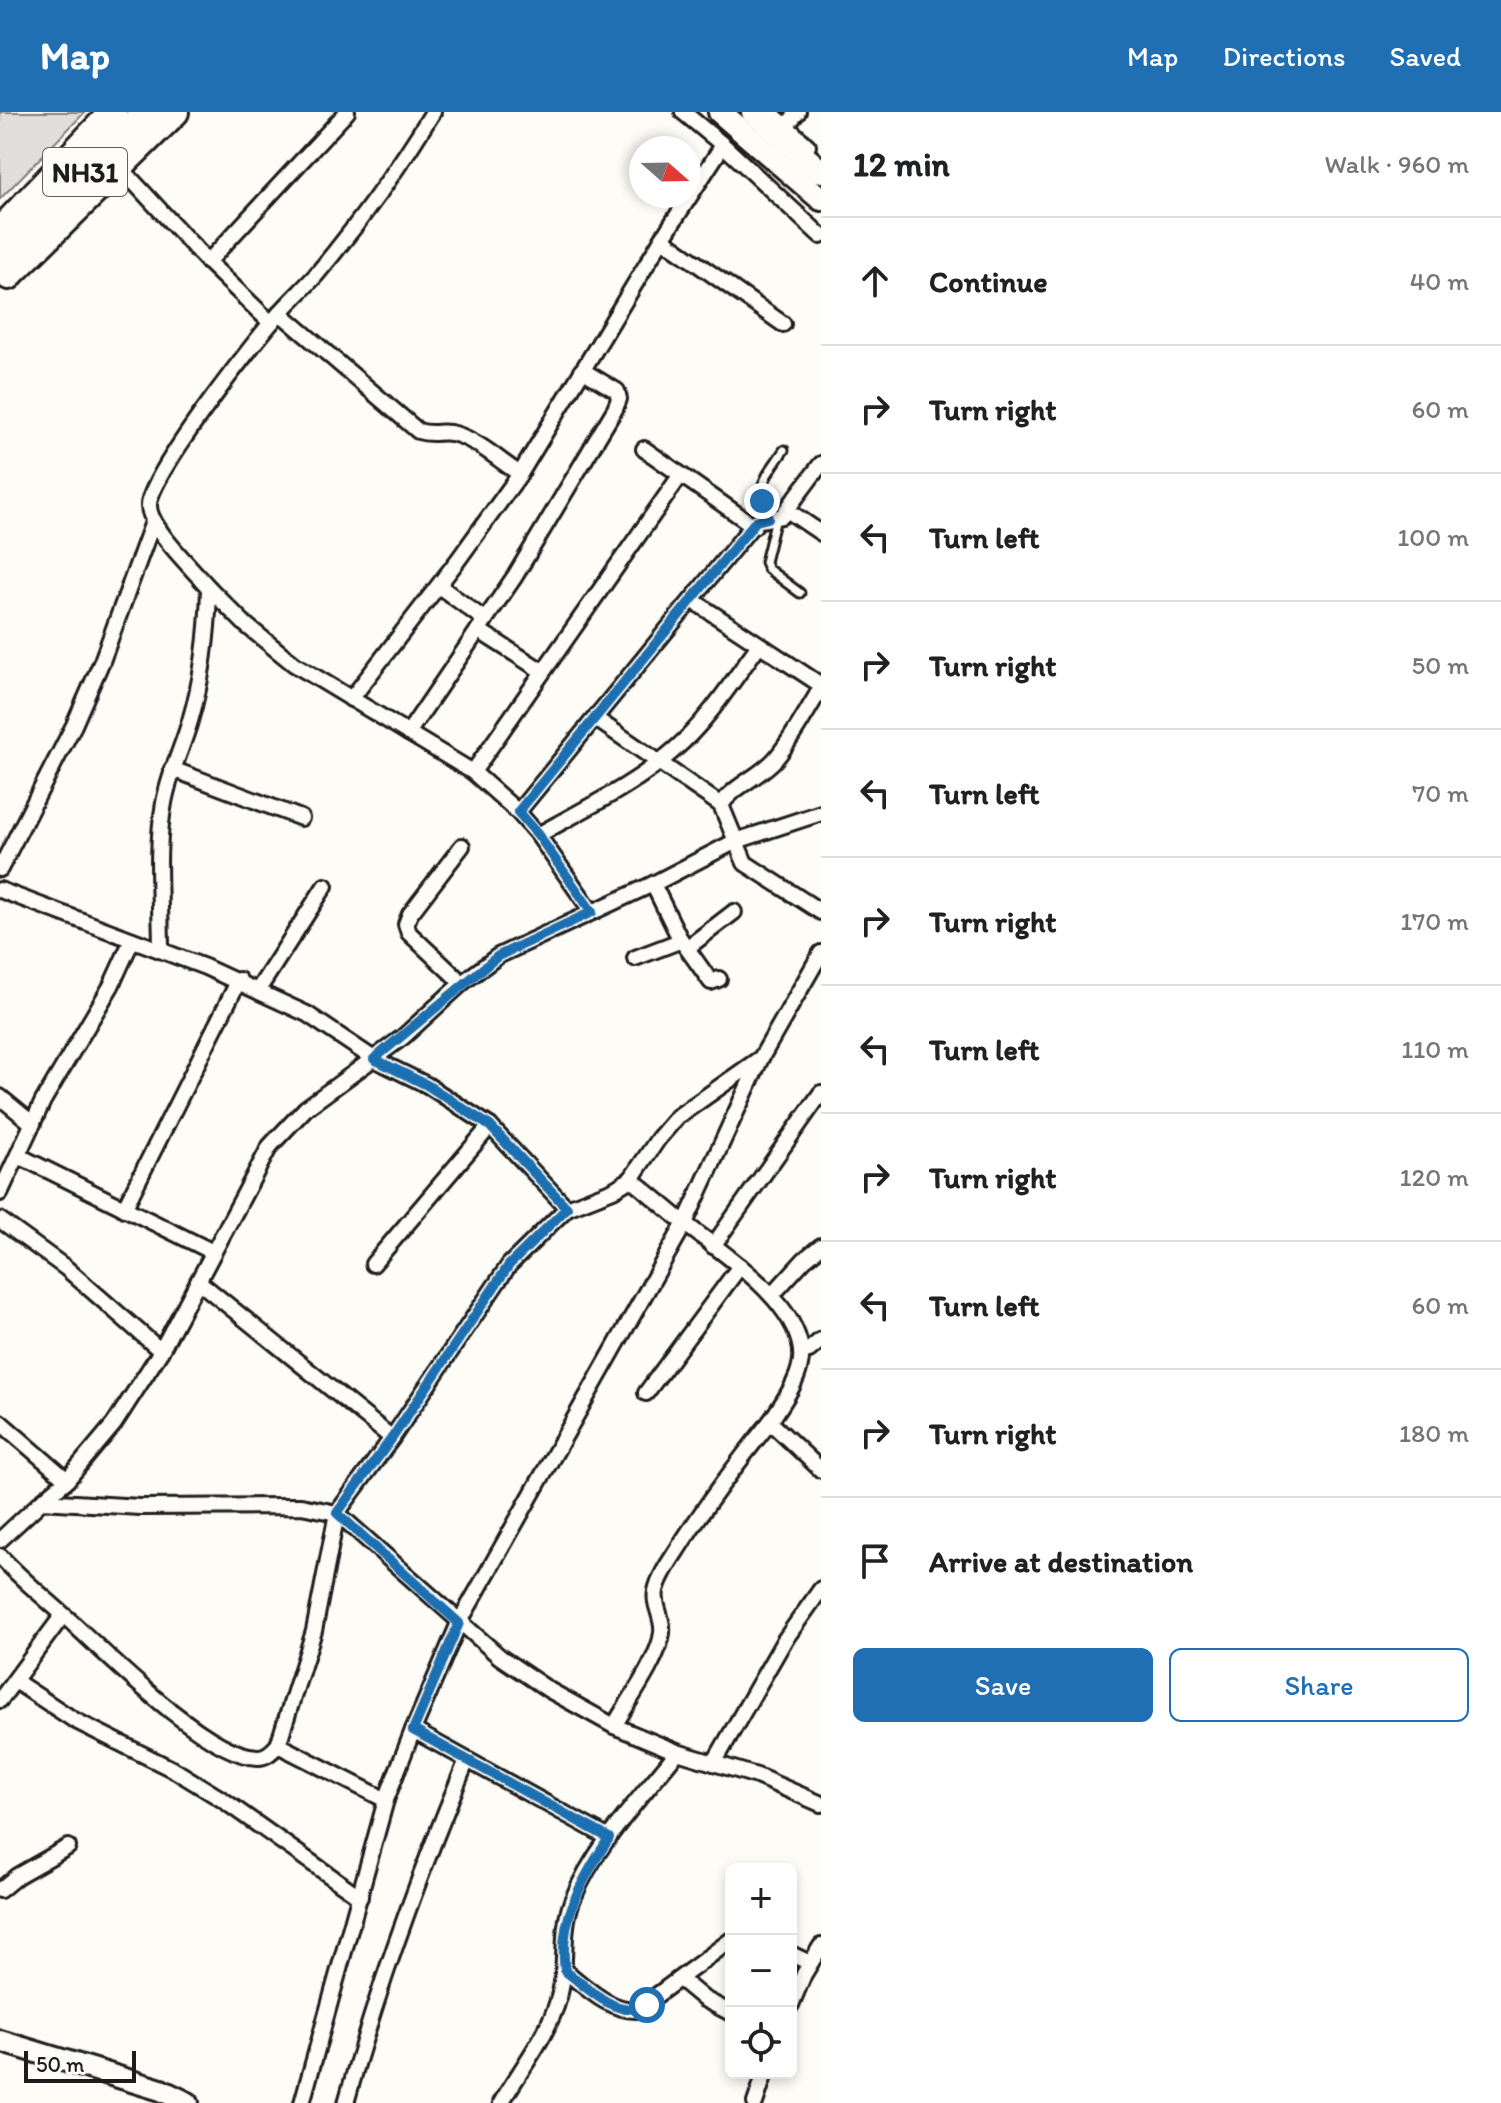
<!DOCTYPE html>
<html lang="en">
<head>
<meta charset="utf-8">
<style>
	:root { --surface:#fff; --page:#f6f6f6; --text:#202124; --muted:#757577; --line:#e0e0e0; --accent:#1f6fb2 }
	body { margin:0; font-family:Itim,sans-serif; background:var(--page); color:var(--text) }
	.controls { position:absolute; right:24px; bottom:24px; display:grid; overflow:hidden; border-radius:12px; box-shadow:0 4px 12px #0003 }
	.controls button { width:72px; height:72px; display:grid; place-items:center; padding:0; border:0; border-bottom:2px solid var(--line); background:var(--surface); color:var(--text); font:40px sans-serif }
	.compass { position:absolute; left:629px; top:24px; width:72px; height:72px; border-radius:50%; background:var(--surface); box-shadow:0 4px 12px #0003; rotate:110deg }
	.scale { position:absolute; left:24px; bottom:20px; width:112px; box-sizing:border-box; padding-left:8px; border:4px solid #1c1c1c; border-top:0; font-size:22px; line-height:28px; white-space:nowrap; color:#1c1c1c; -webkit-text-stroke:6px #fdfcf7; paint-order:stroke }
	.stop { position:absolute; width:24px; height:24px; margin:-18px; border:6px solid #1f6fb2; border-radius:50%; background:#fff }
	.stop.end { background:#1f6fb2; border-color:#fff; box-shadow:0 2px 8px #0008 }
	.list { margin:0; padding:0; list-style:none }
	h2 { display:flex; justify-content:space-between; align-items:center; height:104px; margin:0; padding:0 32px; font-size:34px }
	h2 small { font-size:26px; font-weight:400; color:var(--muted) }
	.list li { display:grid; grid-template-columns:52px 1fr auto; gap:24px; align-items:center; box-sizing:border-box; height:128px; padding:0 32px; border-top:2px solid var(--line) }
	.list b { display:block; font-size:30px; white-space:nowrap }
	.list em { font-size:26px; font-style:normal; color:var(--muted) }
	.actions { display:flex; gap:16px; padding:24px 32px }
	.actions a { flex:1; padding:18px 0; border:2px solid var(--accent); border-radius:12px; text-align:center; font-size:28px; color:var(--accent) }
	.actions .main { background:var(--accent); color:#fff }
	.icon { flex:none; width:44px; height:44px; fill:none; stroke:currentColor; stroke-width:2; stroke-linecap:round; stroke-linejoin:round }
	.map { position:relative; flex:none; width:821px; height:1991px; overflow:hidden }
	header { display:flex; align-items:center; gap:48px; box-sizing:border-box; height:112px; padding:0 40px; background:var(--accent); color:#fff }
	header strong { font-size:38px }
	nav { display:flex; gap:44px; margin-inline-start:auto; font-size:28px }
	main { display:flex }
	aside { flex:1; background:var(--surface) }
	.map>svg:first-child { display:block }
</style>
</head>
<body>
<header>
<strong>Map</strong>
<nav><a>Map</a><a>Directions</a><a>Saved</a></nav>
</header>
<main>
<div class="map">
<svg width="821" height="1991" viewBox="0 0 821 1991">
	<rect width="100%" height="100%" fill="#fdfcf7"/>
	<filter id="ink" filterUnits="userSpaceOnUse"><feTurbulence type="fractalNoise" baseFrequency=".0125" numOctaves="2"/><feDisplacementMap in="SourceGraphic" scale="16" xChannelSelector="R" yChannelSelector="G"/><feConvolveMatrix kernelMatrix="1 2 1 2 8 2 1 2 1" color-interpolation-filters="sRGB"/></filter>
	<g filter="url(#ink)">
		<path fill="#e0dfdb" stroke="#7e7e7c" stroke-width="2" d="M0,0H85L0,87Z"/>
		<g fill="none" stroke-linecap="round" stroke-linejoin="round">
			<defs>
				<g id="lane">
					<path d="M768,406C756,371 764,368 784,338"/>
					<path d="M776,406L765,450L768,457L800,481"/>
				</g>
				<g id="street">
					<path d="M683,0L723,33L821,124"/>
					<path d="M770,0L808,34"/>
					<path d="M786,14L798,0"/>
					<path d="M119,54L208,150L271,211"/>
					<path d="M662,127L783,212"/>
					<path d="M208,150L347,0"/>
					<path d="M280,201L418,319C434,324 441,318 455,322C477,328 500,349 520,362"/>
					<path d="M644,337L754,414"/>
					<path d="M787,398L821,421"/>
					<path d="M439,474L485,508"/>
					<path d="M209,476L246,513L294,552L473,660L518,700"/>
					<path d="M692,488L821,573"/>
					<path d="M478,518L542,559"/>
					<path d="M821,576C807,599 794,624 777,645C762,664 734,673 721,693L745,751L821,800"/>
					<path d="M351,587L458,448L520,362L662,127L723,33"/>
					<path d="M596,607L721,693"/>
					<path d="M408,621L515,464L615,297L619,287L617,279L582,258"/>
					<path d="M172,657L301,706"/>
					<path d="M473,660L680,364"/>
					<path d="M538,723C584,697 635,673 674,638C708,609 733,568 759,533"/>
					<path d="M462,734L410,802L406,812L409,821L462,871"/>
					<path d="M0,757L74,613L102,549L153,410"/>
					<path d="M0,778L205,855L307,902L374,947L427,973L490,1014L567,1096"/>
					<path d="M592,800L538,723L518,700L756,409L782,404L821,352"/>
					<path d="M679,825L711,870L719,867"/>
					<path d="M687,836L734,800"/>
					<path d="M161,838C161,789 155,739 164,691C169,662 182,637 190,609C203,565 208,521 209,476C194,458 148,415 149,393C149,364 247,240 270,212C284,195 301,180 316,163C358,113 398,57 433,0"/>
					<path d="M635,846L677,830L679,825L653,772"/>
					<path d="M258,878L325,774"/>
					<path d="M0,985L33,1012"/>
					<path d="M19,1044L213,1140"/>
					<path d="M631,1067L658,1027L677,1005L758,948"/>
					<path d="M0,1081L43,989L111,874L132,828"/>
					<path d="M124,1097L239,868"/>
					<path d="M0,1108L66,1156L161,1239"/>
					<path d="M713,1134L821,981"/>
					<path d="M373,1152L490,1014"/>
					<path d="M198,1169L392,1326"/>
					<path d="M772,1183L804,1148L821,1134"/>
					<path d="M801,1240L809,1238L821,1228"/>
					<path d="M646,1281L740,1154"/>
					<path d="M0,1310L67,1368"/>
					<path d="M42,1389L67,1368L114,1312L161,1239L270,1034L306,996L403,925L462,871L498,844L653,772L736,729L821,701"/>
					<path d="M0,1428L42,1389L140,1395L301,1394L337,1401L500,1545L549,1578L614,1614L677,1640"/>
					<path d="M0,1444C21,1467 44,1485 67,1506C104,1540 208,1645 258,1645C267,1645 272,1639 278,1633L386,1688L413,1618L459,1511L685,1111L761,946L821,841"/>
					<path d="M15,1569L74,1608L176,1659L223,1688L360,1785"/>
					<path d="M0,1588L63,1503"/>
					<path d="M614,1614C627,1591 659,1547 662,1521C664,1506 653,1494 656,1479C659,1464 671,1448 679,1435C707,1391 737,1351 770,1310"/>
					<path d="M413,1618L609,1726"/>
					<path d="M278,1633L314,1519L337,1401L392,1326L509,1153L567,1096L613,1078L631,1067C650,1082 668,1098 688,1114C725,1143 794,1187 801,1238C804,1263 783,1290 770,1310L821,1358"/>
					<path d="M714,1651L784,1529L821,1477"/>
					<path d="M0,1778L17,1764L68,1735"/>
					<path d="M791,1842L810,1851"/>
					<path d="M565,1859C586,1875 609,1899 637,1898L731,1828"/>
					<path d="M680,1867L704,1887L731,1901"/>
					<path d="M791,1893L804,1862L821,1834"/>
					<path d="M302,1991L386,1688"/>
					<path d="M346,1991C378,1874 420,1760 467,1648"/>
					<path d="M501,1991C520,1958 549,1922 559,1885C568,1853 560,1821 572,1789C595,1733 640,1687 677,1640L757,1664L821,1692"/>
					<path d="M755,1991L765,1961"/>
				</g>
				<path id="secondary" d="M0,1929L161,1978L188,1991"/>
				<g id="primary">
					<path d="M720,0L821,87"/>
					<path d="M753,0L821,59"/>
				</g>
				<g id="highway">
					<path d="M0,119L113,0"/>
					<path d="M10,162L175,0"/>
					<path d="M9,164L11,136L145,0"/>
				</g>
			</defs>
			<use href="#lane" stroke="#1c1c1c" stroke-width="13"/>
			<use href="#street" stroke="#1c1c1c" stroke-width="20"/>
			<use href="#secondary" stroke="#1c1c1c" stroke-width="26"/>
			<use href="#primary" stroke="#1c1c1c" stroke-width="28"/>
			<use href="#highway" stroke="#1c1c1c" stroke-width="32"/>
			<use href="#lane" stroke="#fdfcf7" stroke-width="7"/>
			<use href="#street" stroke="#fdfcf7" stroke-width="14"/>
			<use href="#secondary" stroke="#fdfcf7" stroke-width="20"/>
			<use href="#primary" stroke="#fdfcf7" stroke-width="22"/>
			<use href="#highway" stroke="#fdfcf7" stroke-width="26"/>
		</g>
	</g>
	<g fill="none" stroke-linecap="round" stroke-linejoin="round" filter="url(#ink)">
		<path stroke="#1f6fb2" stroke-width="10" d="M647,1893C616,1908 589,1876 565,1859C558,1807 582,1768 609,1726L413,1618L459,1511L337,1401L392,1326L509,1153L567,1096L490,1014L427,973L374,947L498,844L592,800L538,723L518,700L756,409L768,406L762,389"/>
	</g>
	<g text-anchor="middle" stroke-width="8" stroke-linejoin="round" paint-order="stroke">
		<rect fill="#fdfcf7" stroke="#605f5e" stroke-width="2" x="43" y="36" width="84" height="48" rx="6"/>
		<g font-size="28" font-weight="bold" fill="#1c1c1c">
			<text x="85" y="70">NH31</text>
		</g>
	</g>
</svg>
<div class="controls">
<button>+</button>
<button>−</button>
<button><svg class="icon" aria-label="locate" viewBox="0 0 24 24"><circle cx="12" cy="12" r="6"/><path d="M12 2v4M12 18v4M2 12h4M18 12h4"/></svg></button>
</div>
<svg class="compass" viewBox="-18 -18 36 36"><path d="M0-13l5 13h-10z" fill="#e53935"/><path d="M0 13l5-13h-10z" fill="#757577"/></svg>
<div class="scale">50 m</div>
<div class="stop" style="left:647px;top:1893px"></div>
<div class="stop end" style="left:762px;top:389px"></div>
</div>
<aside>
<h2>12 min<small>Walk · 960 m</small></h2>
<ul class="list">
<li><svg class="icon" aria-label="ahead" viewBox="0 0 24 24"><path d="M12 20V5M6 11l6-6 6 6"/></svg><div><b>Continue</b></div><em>40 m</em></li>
<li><svg class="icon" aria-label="right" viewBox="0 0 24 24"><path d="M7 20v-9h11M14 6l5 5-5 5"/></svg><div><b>Turn right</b></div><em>60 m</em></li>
<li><svg class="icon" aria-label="left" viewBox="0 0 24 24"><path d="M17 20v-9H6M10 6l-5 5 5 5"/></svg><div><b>Turn left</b></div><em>100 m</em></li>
<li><svg class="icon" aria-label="right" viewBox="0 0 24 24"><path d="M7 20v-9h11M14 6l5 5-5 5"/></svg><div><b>Turn right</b></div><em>50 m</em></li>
<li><svg class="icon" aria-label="left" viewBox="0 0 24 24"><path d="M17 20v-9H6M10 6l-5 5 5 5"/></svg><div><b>Turn left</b></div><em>70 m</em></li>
<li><svg class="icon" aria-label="right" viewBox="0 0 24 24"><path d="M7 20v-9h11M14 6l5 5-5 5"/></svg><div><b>Turn right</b></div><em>170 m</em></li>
<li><svg class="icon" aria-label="left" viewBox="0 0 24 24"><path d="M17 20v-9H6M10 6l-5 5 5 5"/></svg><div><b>Turn left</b></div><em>110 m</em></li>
<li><svg class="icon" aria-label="right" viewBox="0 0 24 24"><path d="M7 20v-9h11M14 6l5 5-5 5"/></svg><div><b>Turn right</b></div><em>120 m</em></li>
<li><svg class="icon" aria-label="left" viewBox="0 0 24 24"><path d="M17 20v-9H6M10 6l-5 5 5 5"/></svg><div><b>Turn left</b></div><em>60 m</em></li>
<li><svg class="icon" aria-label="right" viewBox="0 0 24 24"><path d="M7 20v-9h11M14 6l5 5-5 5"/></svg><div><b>Turn right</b></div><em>180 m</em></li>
<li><svg class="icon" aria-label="arrive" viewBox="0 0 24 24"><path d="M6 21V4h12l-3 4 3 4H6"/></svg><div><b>Arrive at destination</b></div></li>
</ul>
<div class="actions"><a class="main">Save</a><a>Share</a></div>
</aside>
</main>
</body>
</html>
